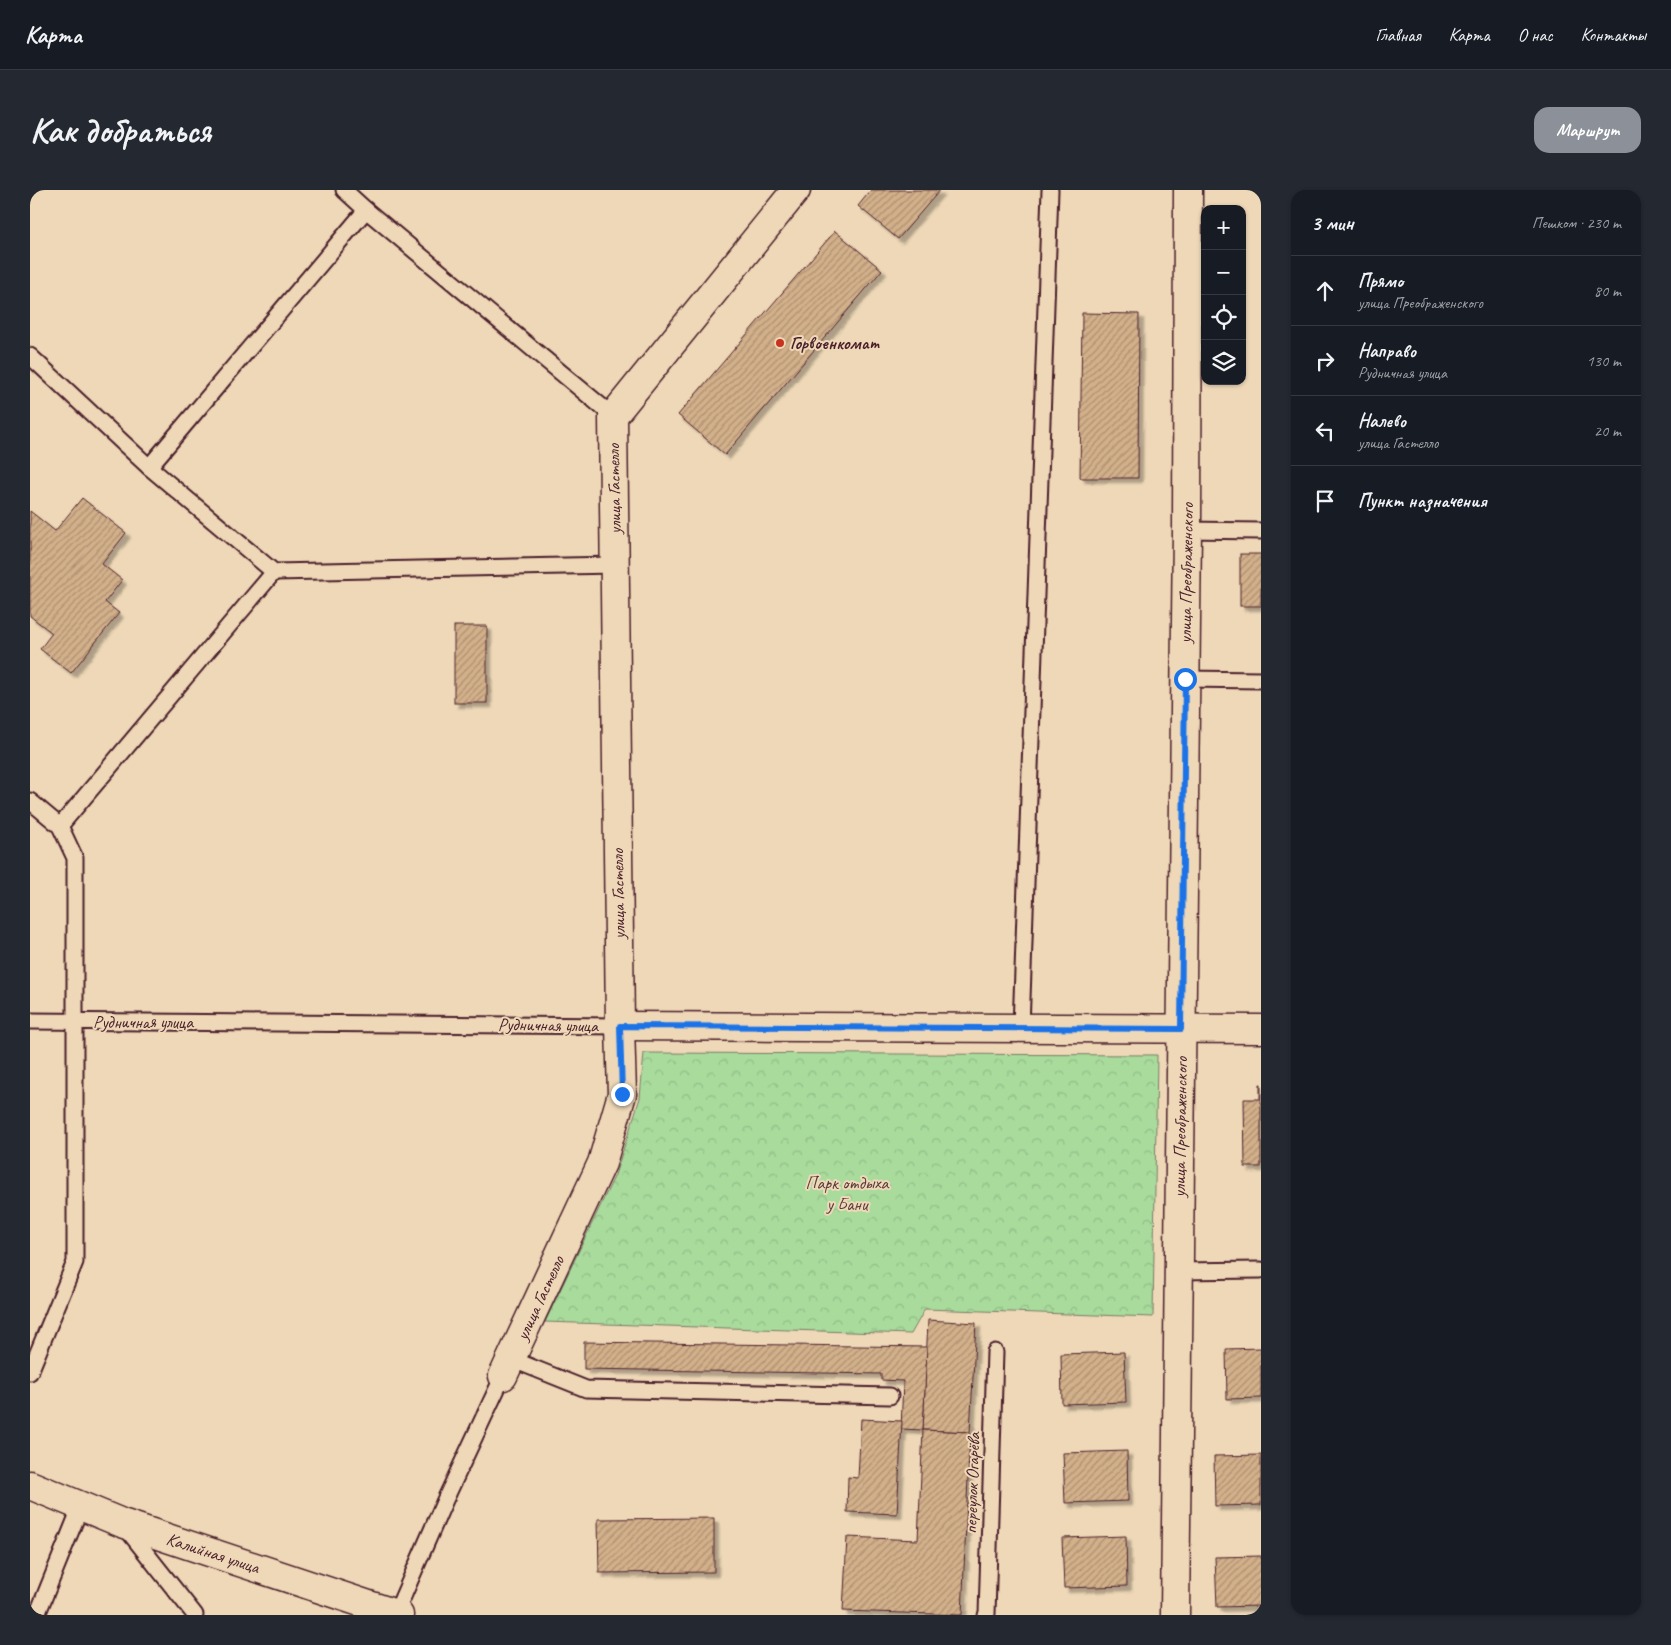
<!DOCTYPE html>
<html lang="ru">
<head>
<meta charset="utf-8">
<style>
	:root { --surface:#171b24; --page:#242831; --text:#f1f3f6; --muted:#9ea1a6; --line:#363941; --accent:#8c9099 }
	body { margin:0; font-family:Caveat,sans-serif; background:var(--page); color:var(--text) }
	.controls { position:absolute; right:15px; top:15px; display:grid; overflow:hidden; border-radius:10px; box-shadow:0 1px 4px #0004 }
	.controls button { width:45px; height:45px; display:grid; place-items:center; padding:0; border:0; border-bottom:1px solid var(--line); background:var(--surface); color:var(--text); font:25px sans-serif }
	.stop { position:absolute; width:15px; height:15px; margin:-11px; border:4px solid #1a73e8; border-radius:50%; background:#fff }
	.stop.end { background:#1a73e8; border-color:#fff; box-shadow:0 1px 5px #0008 }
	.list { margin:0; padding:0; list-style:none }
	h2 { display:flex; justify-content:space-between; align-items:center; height:65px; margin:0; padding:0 20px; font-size:21px }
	h2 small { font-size:16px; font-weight:400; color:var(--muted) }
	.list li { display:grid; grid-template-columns:32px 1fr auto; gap:15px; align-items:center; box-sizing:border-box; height:70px; padding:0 20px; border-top:1px solid var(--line) }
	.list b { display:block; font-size:19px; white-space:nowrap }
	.list p { margin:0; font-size:16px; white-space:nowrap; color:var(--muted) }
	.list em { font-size:16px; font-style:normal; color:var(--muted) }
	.icon { flex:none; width:28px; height:28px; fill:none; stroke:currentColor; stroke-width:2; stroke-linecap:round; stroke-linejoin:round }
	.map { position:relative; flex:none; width:1231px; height:1425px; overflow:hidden; border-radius:15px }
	header { display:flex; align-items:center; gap:30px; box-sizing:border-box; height:70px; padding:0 25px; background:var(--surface); border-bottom:1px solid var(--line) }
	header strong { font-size:24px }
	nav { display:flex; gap:28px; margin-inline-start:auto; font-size:18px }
	.intro { display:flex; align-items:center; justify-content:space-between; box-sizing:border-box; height:120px; padding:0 30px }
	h1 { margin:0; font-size:35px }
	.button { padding:12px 22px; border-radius:15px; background:var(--accent); color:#fff; font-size:18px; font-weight:700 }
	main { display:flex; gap:30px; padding:0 30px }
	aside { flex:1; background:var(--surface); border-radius:15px; box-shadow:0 1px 4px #0004 }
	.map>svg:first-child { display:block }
</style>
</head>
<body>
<header>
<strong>Карта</strong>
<nav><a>Главная</a><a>Карта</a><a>О нас</a><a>Контакты</a></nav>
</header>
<div class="intro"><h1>Как добраться</h1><a class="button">Маршрут</a></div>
<main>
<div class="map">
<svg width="1231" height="1425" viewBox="0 0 1231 1425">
	<defs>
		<pattern id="park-crowns" width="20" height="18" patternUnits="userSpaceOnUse" patternTransform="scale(1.25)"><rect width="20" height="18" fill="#a8db9c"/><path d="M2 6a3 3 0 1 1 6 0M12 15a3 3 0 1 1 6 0" fill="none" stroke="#92bc87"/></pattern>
		<pattern id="building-hatch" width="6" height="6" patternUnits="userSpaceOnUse" patternTransform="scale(1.25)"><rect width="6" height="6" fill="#d2b08a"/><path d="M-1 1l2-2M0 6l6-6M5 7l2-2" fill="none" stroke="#ac8f71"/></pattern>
		<filter id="shadow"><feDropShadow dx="4.5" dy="4.5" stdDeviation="1" flood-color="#0004"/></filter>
	</defs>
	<rect width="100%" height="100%" fill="#eed8b7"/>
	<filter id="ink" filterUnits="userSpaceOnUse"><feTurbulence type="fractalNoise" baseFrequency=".02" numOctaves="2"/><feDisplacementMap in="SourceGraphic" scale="10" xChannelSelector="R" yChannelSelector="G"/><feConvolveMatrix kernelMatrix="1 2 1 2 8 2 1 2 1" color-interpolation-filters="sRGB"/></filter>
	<g filter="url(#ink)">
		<path fill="url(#park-crowns)" stroke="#797d64" d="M614,863L1127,865L1123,1127L895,1119L881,1144L515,1132L585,985L610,908Z"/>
		<g fill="url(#building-hatch)" stroke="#4a1f2b" filter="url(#shadow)">
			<path d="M841,0H910L868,49L828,16Z"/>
			<path d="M805,41L852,80L695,265L648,225Z"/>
			<path d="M1052,123L1109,124L1108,288H1050Z"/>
			<path d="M52,308L96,343L72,374L92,390L75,412L89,423L41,483L10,459L22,443L0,426V321L25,341Z"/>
			<rect x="1210" y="364" width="21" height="52"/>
			<rect x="424" y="436" width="33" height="77"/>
			<path d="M1230,894H1231V977H1215L1214,909H1230Z"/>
			<path d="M898,1130L946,1133L940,1242L893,1240Z"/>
			<path d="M554,1152L897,1157L893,1240L871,1239L873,1191L851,1190V1184L554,1179Z"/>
			<path d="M1231,1158V1208L1197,1209L1196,1159Z"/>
			<path d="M1094,1162L1096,1212L1032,1214L1031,1164Z"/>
			<path d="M831,1229L872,1231L867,1324L817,1322L818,1287L828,1288Z"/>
			<path d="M893,1240L940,1242L932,1425L813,1421L817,1347L888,1350Z"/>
			<path d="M1097,1261L1098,1311L1035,1313L1033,1263Z"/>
			<path d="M1231,1265V1315L1185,1316L1184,1266Z"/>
			<path d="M684,1328V1382L569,1383L568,1329Z"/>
			<path d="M1096,1346L1097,1396L1034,1398L1032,1348Z"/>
			<path d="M1231,1366V1416L1187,1417L1185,1367Z"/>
		</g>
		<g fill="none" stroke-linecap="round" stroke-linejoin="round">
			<defs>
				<g id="lane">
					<path d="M314,0L336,20L583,226"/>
					<path d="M0,166L119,277L244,382L585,375"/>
					<path d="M119,277L336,20"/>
					<path d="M1157,340L1231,341"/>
					<path d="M1155,489L1231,490"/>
					<path d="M0,611L30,636L45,668V1072L0,1182"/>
					<path d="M30,636L244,382"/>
					<path d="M0,831L590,836"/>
					<path d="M991,838L1020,0"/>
					<path d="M1148,1081L1231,1080"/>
					<path d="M481,1169L556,1199L860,1206"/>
					<path d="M96,1338L165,1425"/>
					<path d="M7,1425L51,1316"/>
					<path d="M365,1425L415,1310L473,1186"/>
					<path d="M956,1425L957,1424L965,1162"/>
				</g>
				<g id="street">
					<path d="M590,836L1231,839"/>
					<path d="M473,1186L572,973L592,904L590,836L583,226L766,0"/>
					<path d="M0,1295L92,1333L369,1425"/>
					<path d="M1145,1425L1157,340L1158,0"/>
				</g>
			</defs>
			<use href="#lane" stroke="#4a1f2b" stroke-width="19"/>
			<use href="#street" stroke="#4a1f2b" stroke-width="31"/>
			<use href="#lane" stroke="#eed8b7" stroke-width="15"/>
			<use href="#street" stroke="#eed8b7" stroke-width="28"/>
		</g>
	</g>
	<g fill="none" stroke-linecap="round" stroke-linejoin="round" filter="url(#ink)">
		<path stroke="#1a73e8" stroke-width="6" d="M592,904L590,836L1151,839L1155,489"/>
	</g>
	<circle fill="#c8321e" stroke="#eed8b7" stroke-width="2" cx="750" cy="153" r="5"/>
	<g text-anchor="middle" stroke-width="4" stroke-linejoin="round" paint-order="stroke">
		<g font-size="18" font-weight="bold" fill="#4a1f2b" stroke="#eed8b7" text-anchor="start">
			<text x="760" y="159">Горвоенкомат</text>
		</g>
		<g font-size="18" fill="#4a1f2b" stroke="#eed8b7">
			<text transform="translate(584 299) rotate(-91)" y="6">улица Гастелло</text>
			<text transform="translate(1156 383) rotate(-89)" y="6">улица Преображенского</text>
			<text transform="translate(588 704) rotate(-91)" y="6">улица Гастелло</text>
			<text x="113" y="838">Рудничная улица</text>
			<text transform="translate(518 835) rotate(1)" y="6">Рудничная улица</text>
			<text transform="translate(1150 937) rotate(-89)" y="6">улица Преображенского</text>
			<text transform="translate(510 1108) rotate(-65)" y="6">улица Гастелло</text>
			<text transform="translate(942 1293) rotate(-88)" y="6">переулок Огарёва</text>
			<text transform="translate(183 1363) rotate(18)" y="6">Калийная улица</text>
		</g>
		<g font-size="18" fill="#583b3c" stroke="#eed8b7">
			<text x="817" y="999">Парк отдыха<tspan x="817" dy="21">у Бани</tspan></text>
		</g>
	</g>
</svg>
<div class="controls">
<button>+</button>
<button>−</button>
<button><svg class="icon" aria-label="locate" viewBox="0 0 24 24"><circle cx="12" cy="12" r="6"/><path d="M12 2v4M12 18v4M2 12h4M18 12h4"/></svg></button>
<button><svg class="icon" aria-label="layers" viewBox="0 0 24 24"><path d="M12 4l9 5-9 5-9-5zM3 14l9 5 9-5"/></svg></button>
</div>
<div class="stop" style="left:1155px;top:489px"></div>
<div class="stop end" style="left:592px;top:904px"></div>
</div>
<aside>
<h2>3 мин<small>Пешком · 230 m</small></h2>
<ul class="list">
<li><svg class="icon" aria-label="ahead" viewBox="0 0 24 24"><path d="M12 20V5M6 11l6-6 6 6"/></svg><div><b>Прямо</b><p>улица Преображенского</p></div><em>80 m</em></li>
<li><svg class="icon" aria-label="right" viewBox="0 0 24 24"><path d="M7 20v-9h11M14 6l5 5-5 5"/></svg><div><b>Направо</b><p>Рудничная улица</p></div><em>130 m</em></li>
<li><svg class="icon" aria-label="left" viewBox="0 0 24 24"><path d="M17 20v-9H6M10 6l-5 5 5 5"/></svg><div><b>Налево</b><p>улица Гастелло</p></div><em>20 m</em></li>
<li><svg class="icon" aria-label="arrive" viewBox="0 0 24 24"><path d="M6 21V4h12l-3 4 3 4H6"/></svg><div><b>Пункт назначения</b></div></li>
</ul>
</aside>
</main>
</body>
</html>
